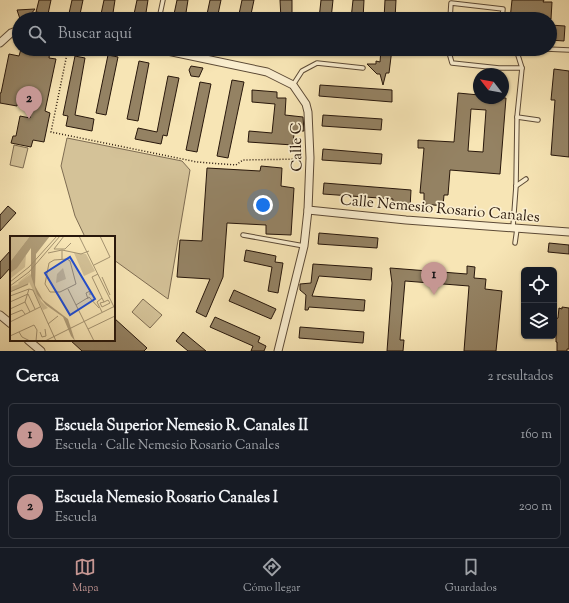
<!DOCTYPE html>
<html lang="es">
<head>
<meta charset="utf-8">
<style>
	:root { --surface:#171b24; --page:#20242c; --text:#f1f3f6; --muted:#9ea1a6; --line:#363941; --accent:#c59692 }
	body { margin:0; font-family:"Sorts Mill Goudy",serif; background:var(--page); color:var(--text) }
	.controls { position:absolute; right:12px; bottom:12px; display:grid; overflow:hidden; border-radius:6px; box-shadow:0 1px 3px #0004 }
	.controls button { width:36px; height:36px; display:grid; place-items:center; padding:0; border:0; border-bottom:1px solid var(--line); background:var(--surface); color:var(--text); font:20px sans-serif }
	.compass { position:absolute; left:473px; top:68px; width:36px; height:36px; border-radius:50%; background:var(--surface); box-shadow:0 1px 3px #0004; rotate:301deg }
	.you { position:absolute; left:263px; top:205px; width:14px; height:14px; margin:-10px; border:3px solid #fff; border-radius:50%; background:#1a73e8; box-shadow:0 0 0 6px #1a73e833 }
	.badge { display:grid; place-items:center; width:26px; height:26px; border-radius:50%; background:var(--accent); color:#111; font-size:13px; font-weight:700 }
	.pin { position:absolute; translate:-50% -33px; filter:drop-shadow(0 1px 2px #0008) }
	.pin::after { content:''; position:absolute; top:21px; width:14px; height:12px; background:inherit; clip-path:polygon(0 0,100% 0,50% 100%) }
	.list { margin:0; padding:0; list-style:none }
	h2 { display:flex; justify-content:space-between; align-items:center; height:52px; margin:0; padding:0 16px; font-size:17px }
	h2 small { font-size:13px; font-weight:400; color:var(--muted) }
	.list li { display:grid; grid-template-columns:26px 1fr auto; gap:12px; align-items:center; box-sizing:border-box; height:64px; margin:0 8px 8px; padding:0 8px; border:1px solid var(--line); border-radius:6px }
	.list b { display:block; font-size:15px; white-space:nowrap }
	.list p { margin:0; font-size:13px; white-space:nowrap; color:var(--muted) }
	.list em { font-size:13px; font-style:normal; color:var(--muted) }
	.icon { flex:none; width:22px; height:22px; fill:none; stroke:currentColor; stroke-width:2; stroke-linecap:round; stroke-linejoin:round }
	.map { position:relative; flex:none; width:569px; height:351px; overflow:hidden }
	.search { position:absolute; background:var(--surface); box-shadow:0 1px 3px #0004; left:12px; right:12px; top:12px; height:44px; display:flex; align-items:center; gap:10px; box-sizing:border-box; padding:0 14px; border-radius:22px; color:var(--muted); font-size:15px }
	.sheet { height:196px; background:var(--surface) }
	nav { display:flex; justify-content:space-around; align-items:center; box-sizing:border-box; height:56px; border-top:1px solid var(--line); background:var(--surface); font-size:11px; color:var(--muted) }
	nav a { display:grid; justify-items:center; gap:2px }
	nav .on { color:var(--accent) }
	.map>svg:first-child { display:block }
</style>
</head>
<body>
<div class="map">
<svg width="569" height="351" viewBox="0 0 569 351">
	<rect width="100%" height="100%" fill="#f7e5b5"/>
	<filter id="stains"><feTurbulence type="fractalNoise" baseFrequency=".005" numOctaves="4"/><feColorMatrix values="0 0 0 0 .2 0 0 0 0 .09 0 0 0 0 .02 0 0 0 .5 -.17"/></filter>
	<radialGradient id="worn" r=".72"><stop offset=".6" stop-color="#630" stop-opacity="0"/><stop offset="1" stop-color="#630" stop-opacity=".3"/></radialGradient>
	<g fill="#d4c298" stroke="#7e6c52">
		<path d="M67,138L182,161L190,170L168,299L114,260V237H85L75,216L61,166Z"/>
		<path d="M14,145L28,148L23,168L10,165Z"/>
		<path d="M143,299L162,315L150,328L132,312Z"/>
	</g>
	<g fill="#948263" stroke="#28170b" fill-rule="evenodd">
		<path d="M39,0H51L48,14L36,12Z"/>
		<path d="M72,0H83L79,19L68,18Z"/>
		<path d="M104,0H115L113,13L128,16V19H100Z"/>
		<path d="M137,0H148L145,19H133Z"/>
		<path d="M177,0H188L185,19H173Z"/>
		<path d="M210,0H221L217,19H206Z"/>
		<path d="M242,0H254L250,19H238Z"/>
		<path d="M280,0H292V19H281Z"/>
		<path d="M321,0H333L331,19H319Z"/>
		<path d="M353,0H364L363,19H351Z"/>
		<path d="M385,0H396L395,19H384Z"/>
		<path d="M512,0H544L543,2H552L551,19H510Z"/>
		<path d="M35,9L27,19H20L17,10Z"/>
		<path d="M550,25L565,26L564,41L550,40Z"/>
		<path d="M21,49L50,50L49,58L56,59L45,111L50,113L44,142L33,140L31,147L11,143L13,136H16L20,116L30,118L34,100L19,96L17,106L0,103V93H1L9,54L19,56Z"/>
		<path d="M381,49H392L389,73H386L383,85L380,74H377L367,64H376V61L380,62Z"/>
		<path d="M108,55L118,57L106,115L96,113Z"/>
		<path d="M75,56L85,58L75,115L94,119L92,131L66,126L68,116L63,115Z"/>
		<path d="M139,61L149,63L138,121L127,119Z"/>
		<path d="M191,66L203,68L199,77L191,76L189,70Z"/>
		<path d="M554,69L569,71V157L551,155L555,100H551Z"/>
		<path d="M168,76L179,78L167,136L163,135L161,144L135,139L138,128L157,132Z"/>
		<path d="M232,80L244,82L228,158L217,156Z"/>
		<path d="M200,82L211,84L197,152L186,150Z"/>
		<path d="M320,85L392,90V102L319,96Z"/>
		<path d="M252,90L277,92V98H286L285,115L303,117L304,131H298L294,134L293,145L248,142L249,131L272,133L275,104L252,102Z"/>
		<path d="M458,93L479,95V98H506L500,174L450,170L448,195H444L443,206L424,204V193H420L424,148H418V140L454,142ZM471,109L486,110L483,152L468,151Z"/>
		<path d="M323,115L382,119L381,130L322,126Z"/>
		<path d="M323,149L382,154L381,164L322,160Z"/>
		<path d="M261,166L282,168L281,186L294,188L291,235L266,234V225L227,223L223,277L206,317L196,312L210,279L177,277L180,240L202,241L207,168L260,171Z"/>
		<path d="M324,183L411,190L410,208L392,206L393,199L323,194Z"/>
		<path d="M8,206L16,213L0,231V215Z"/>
		<path d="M319,233L378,238L377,248L318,244Z"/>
		<path d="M549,243L569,245V254L548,252Z"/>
		<path d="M11,250V267L0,279V262Z"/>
		<path d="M246,250L276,256L275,262L283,263L278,293L268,291L272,267L244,261Z"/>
		<path d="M313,264L372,268L371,280L319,276L312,296L365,300L364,311L309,307L308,310H305L306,295L300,290V284L311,283Z"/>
		<path d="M467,266L475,267L474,278L486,279L485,289L502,291L496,351H464L469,286L405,281L400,340H404L403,351H387L392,283L390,268L467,274Z"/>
		<path d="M234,290L276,309L271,319L229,301Z"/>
		<path d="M562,307L569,308V349H567V351H557V342H556V329L554,328V320L558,318L559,308L562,309Z"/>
		<path d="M215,317L260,337L258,342L266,346L264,351H251L253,346L210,327Z"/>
		<path d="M114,318L147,348L144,351H82L70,340H114Z"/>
		<path d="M300,327L364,332L363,343L299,338Z"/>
		<path d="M183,332L206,351H188L176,341Z"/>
	</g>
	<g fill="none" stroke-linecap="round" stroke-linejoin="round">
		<defs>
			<g id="service">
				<path d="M159,19L163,0"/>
				<path d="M450,19L451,3L503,9L502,19"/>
				<path d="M448,49L452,63L499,68H522"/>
				<path d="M546,49L569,50"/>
				<path d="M293,85L302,71L317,63L363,68"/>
				<path d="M517,117L538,120"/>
				<path d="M516,186L526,179"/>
				<path d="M513,227L516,186L517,117L522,68L516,49"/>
				<path d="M243,235L304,246"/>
				<path d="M515,243L517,229"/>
			</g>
			<g id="minor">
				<path d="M0,43L11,33L19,30"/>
				<path d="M158,49L267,72L293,85L306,104L308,112L310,158L308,210L304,246L278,351"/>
				<path d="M308,210L406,220L569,232"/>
				<path d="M0,315L11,324"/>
				<path d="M28,340L41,351"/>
			</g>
		</defs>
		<use href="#service" stroke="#5c4a36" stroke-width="5.5"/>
		<use href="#minor" stroke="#5c4a36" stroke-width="9"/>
		<path stroke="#28170b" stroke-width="1.5" stroke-dasharray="1 2" stroke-linecap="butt" d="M68,49L51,132L197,162L236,165L243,160L302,159"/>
		<use href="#service" stroke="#faeecf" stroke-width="3.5"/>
		<use href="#minor" stroke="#faeecf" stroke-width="7"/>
	</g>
	<g text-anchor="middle" stroke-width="3.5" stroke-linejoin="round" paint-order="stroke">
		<g font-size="15" fill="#28170b" stroke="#faeecf">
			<text transform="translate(296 147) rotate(-91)" y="5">Calle C</text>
			<text transform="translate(440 208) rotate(5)" y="5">Calle Nemesio Rosario Canales</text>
		</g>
	</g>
	<g transform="translate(10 236)">
		<rect width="105" height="105" fill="#f7e5b5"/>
		<path d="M0,0H20L0,26ZM64,17L76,18L85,35L74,40ZM16,19L15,31L0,43V37ZM53,32L56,43L46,47L47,38ZM20,37V38L9,47L21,38L31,65L38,72L33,74L19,46L18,49L0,56V51L9,48L8,47Z" fill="#d4c298"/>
		<path d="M20,0H40L26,18L25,50L33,64L58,83L65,105L61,100L53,81L36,69L27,58L21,40V12L7,32L0,37V26Z" fill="#b19f7b"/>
		<path fill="none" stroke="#a49371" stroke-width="1" d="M54,0L44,13H55L61,7M69,0L105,73M38,17L52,14M52,23V14L71,18L79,15M57,23L60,25L66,48L50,56H40L35,48L39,27L44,24ZM84,29L100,21L90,0M88,38L82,41L92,62M92,41L100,59M0,46L19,31L47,0M0,50L19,36L50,0M19,53L23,54L46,105M19,53L15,66L20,76M58,53L84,105M0,56L18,48M0,60L19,53M78,63L76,57L80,55V59M0,66L18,58L25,73M66,69L79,61L89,72M0,73L15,66M92,76L87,66L92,62L94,66L90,67L92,71L100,67L98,64L94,66M0,79L12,74L15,78M0,86L30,71M38,88L48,80M78,93L105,80M9,96L12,101L20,105M30,96L32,101L36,100L35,93M0,100L24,89L27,94L26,105M35,105L105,70"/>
		<path fill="#1d4ed8" fill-opacity="0.15" stroke="#1d4ed8" stroke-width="2" d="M60,21L85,63L60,79L35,37Z"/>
		<rect width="105" height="105" fill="none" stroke="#28170b" stroke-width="2"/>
	</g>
	<rect width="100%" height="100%" filter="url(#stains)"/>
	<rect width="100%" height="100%" fill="url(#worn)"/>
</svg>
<div class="controls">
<button><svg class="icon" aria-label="locate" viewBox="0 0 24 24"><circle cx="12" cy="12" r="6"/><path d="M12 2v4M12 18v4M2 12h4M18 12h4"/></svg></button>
<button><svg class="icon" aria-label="layers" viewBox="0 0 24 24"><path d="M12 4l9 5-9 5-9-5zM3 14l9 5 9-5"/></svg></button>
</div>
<svg class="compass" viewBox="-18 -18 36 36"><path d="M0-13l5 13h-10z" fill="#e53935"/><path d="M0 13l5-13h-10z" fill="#9ea1a6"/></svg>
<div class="you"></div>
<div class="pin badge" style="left:434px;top:295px">1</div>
<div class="pin badge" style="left:29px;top:119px">2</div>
<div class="search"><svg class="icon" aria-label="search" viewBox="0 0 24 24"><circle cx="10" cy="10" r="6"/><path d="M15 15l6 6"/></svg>Buscar aquí</div>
</div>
<section class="sheet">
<h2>Cerca<small>2 resultados</small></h2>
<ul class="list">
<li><span class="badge">1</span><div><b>Escuela Superior Nemesio R. Canales II</b><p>Escuela · Calle Nemesio Rosario Canales</p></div><em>160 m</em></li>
<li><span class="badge">2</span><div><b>Escuela Nemesio Rosario Canales I</b><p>Escuela</p></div><em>200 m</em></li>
</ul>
</section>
<nav>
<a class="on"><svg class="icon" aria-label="map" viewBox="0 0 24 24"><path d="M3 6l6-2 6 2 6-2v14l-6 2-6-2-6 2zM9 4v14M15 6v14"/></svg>Mapa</a>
<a><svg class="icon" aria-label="directions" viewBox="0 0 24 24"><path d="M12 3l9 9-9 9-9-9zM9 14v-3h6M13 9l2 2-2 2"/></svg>Cómo llegar</a>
<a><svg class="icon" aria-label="saved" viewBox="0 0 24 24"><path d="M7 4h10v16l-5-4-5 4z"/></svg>Guardados</a>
</nav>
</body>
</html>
